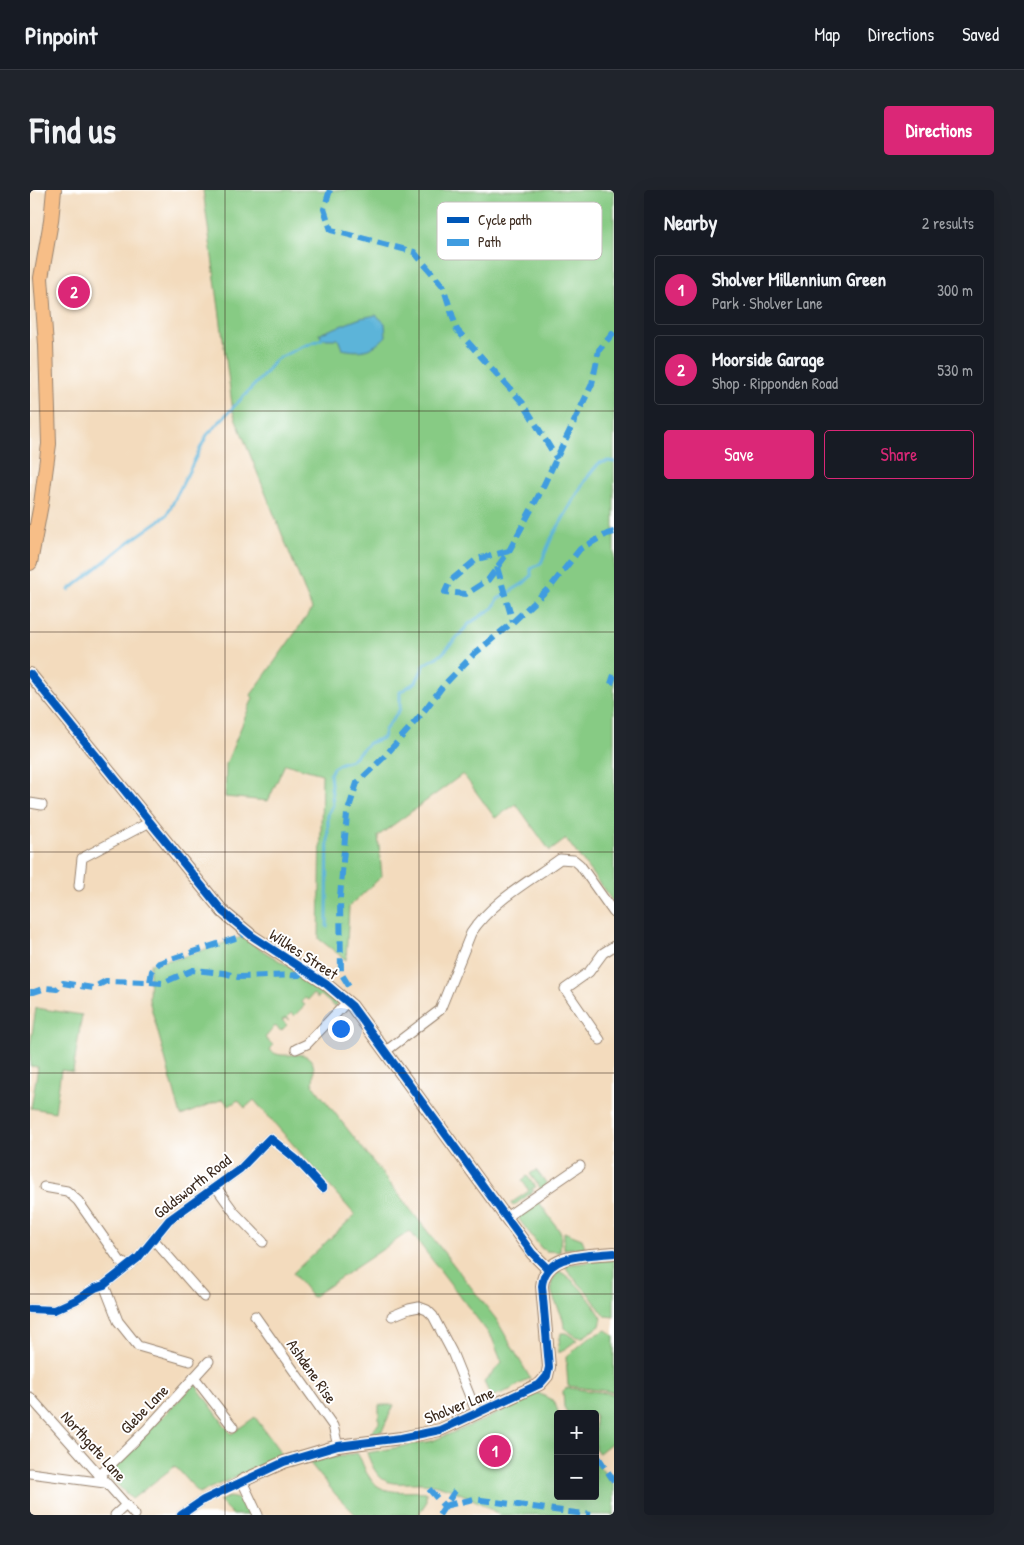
<!DOCTYPE html>
<html lang="en">
<head>
<meta charset="utf-8">
<style>
	:root { --surface:#171b24; --page:#20242c; --text:#f1f3f6; --muted:#9ea1a6; --line:#363941; --accent:#db2777 }
	body { margin:0; font-family:"Patrick Hand",sans-serif; background:var(--page); color:var(--text) }
	.controls { position:absolute; right:15px; bottom:15px; display:grid; overflow:hidden; border-radius:5px; box-shadow:0 5px 20px #0002 }
	.controls button { width:45px; height:45px; display:grid; place-items:center; padding:0; border:0; border-bottom:1px solid var(--line); background:var(--surface); color:var(--text); font:25px sans-serif }
	.you { position:absolute; left:310px; top:838px; width:18px; height:18px; margin:-12px; border:4px solid #fff; border-radius:50%; background:#1a73e8; box-shadow:0 0 0 8px #1a73e833 }
	.badge { display:grid; place-items:center; width:32px; height:32px; border-radius:50%; background:var(--accent); color:#fff; font-size:16px; font-weight:700 }
	.pin { position:absolute; translate:-50% -50%; border:2px solid #fff; box-shadow:0 1px 5px #0006 }
	.list { margin:0; padding:0; list-style:none }
	h2 { display:flex; justify-content:space-between; align-items:center; height:65px; margin:0; padding:0 20px; font-size:21px }
	h2 small { font-size:16px; font-weight:400; color:var(--muted) }
	.list li { display:grid; grid-template-columns:32px 1fr auto; gap:15px; align-items:center; box-sizing:border-box; height:70px; margin:0 10px 10px; padding:0 10px; border:1px solid var(--line); border-radius:5px }
	.list b { display:block; font-size:19px; white-space:nowrap }
	.list p { margin:0; font-size:16px; white-space:nowrap; color:var(--muted) }
	.list em { font-size:16px; font-style:normal; color:var(--muted) }
	.actions { display:flex; gap:10px; padding:15px 20px }
	.actions a { flex:1; padding:11px 0; border:1px solid var(--accent); border-radius:5px; text-align:center; font-size:18px; color:var(--accent) }
	.actions .main { background:var(--accent); color:#fff }
	.map { position:relative; flex:none; width:584px; height:1325px; overflow:hidden; border-radius:5px }
	header { display:flex; align-items:center; gap:30px; box-sizing:border-box; height:70px; padding:0 25px; background:var(--surface); border-bottom:1px solid var(--line) }
	header strong { font-size:24px }
	nav { display:flex; gap:28px; margin-inline-start:auto; font-size:18px }
	.intro { display:flex; align-items:center; justify-content:space-between; box-sizing:border-box; height:120px; padding:0 30px }
	h1 { margin:0; font-size:35px }
	.button { padding:12px 22px; border-radius:5px; background:var(--accent); color:#fff; font-size:18px; font-weight:700 }
	main { display:flex; gap:30px; padding:0 30px }
	aside { flex:1; background:var(--surface); border-radius:5px; box-shadow:0 5px 20px #0002 }
	.map>svg:first-child { display:block }
</style>
</head>
<body>
<header>
<strong>Pinpoint</strong>
<nav><a>Map</a><a>Directions</a><a>Saved</a></nav>
</header>
<div class="intro"><h1>Find us</h1><a class="button">Directions</a></div>
<main>
<div class="map">
<svg width="584" height="1325" viewBox="0 0 584 1325">
	<rect width="100%" height="100%" fill="#fff"/>
	<filter id="ink" filterUnits="userSpaceOnUse"><feTurbulence type="fractalNoise" baseFrequency=".02" numOctaves="2"/><feDisplacementMap in="SourceGraphic" scale="10" xChannelSelector="R" yChannelSelector="G"/><feConvolveMatrix kernelMatrix="1 2 1 2 8 2 1 2 1" color-interpolation-filters="sRGB"/></filter>
	<filter id="wash" filterUnits="userSpaceOnUse"><feTurbulence type="fractalNoise" baseFrequency=".0096" numOctaves="4" result="noise"/><feDisplacementMap in="SourceGraphic" scale="20" xChannelSelector="R" yChannelSelector="G"/><feGaussianBlur stdDeviation="1.12" result="paint"/><feColorMatrix in="noise" values="0 0 0 0 0 0 0 0 0 0 0 0 0 0 0 0 0 1.4 0 .05"/><feComposite in="paint" operator="in"/></filter>
	<g filter="url(#wash)">
		<rect width="100%" height="100%" fill="#f3dbbd"/>
		<g fill="#87cb84" stroke="#617a51">
			<path d="M173,0H584V713L536,649L520,661L486,614L465,628L433,584L348,646L352,686L319,717L316,770L289,749L292,584L255,574L238,611L195,607L196,574L223,508L221,505L282,419L203,222Z"/>
			<path d="M212,747C243,769 279,785 306,811L307,814L305,817L291,805L288,808L283,804L278,810L275,808L271,812L275,815L264,826L261,823L257,827L260,830L256,828L252,830L257,835L251,841L245,836L235,848L243,855L240,860C253,873 276,855 283,874C285,880 283,889 283,895L466,1129L500,1188L482,1199L461,1207L454,1192L472,1173L462,1148L380,1041L282,1107L263,1083L325,1025L224,910L215,918L208,910L199,916L193,909L151,926L119,810L120,774L149,768Z"/>
			<path d="M6,818L52,825L43,882L31,880L25,922L1,918L8,877L0,876V857Z"/>
			<path d="M506,980L517,994L511,999L500,984Z"/>
			<path d="M497,986L506,997L501,999L504,1001L483,1016L481,1013L499,1001L492,990Z"/>
			<path d="M509,1012L531,1043L530,1062L516,1061L511,1058L488,1028Z"/>
			<path d="M534,1042L552,1049L555,1057L534,1059Z"/>
			<path d="M584,1069V1127L575,1126L557,1102L539,1083L535,1075Z"/>
			<path d="M529,1081C546,1090 562,1111 572,1128L570,1136L567,1138L553,1147H547L534,1138C534,1116 509,1101 529,1081Z"/>
			<path d="M576,1140L584,1146V1202L538,1196L536,1167L560,1147Z"/>
			<path d="M531,1143H536L547,1150L531,1162H528V1159Z"/>
			<path d="M165,1194L201,1244L225,1227L253,1266L169,1303L145,1276L102,1309L76,1284Z"/>
			<path d="M538,1198L584,1204V1251L569,1263L565,1260V1224H538L534,1217L533,1201L535,1199Z"/>
			<path d="M508,1203L524,1211L529,1224L528,1306H565V1270L584,1296V1325H469C455,1314 420,1297 402,1294C367,1289 352,1306 337,1263L402,1251L454,1230Z"/>
			<path d="M349,1215H364L352,1241L340,1244L349,1233Z"/>
			<path d="M327,1263C333,1271 334,1281 340,1288C352,1307 378,1300 396,1302V1313L389,1323L391,1325H326L307,1306L279,1272Z"/>
			<path d="M199,1307L209,1309L223,1325H203L189,1311Z"/>
		</g>
		<path fill="#5cb4d9" stroke="#4c6f7c" d="M346,125L355,133L356,146C342,161 331,163 312,159L308,149H292L289,144L331,128Z"/>
		<g fill="none" stroke-linecap="round" stroke-linejoin="round">
			<g stroke="#5cb4d9" stroke-width="3">
				<path d="M39,400L99,352L137,325L177,245L232,187L245,170L269,158L292,149"/>
				<path d="M297,737L298,624L303,615L300,584L303,578L311,573L321,570L339,553L353,548L355,540L370,519V502L386,492L395,474L412,464L440,433L463,418L468,409L494,393L501,386V379L511,373L521,349L556,289L569,273L579,271L584,272"/>
			</g>
		</g>
	</g>
	<g filter="url(#ink)">
		<g fill="none" stroke-linecap="round" stroke-linejoin="round">
			<defs>
				<g id="street">
					<path d="M0,613L12,615"/>
					<path d="M49,696L52,668L120,632"/>
					<path d="M570,850L535,799L559,782L573,763L584,756"/>
					<path d="M266,859L277,854L318,811"/>
					<path d="M356,861L410,820L441,743C462,711 500,691 530,669L544,670L550,675L584,723"/>
					<path d="M14,997L37,1001L48,1011L90,1071L98,1076"/>
					<path d="M186,997L204,1022L233,1052"/>
					<path d="M476,1027L550,976"/>
					<path d="M123,1049L174,1107"/>
					<path d="M74,1095L88,1131L108,1156L160,1171"/>
					<path d="M0,1119L24,1120L46,1110L65,1098L74,1095L108,1068L139,1030L210,979L240,948L266,969L293,998"/>
					<path d="M225,1126L303,1236L308,1256"/>
					<path d="M362,1126L379,1119L389,1117L397,1120L403,1126L422,1162L447,1224"/>
					<path d="M164,1187L203,1237"/>
					<path d="M0,1207L105,1325"/>
					<path d="M0,1283L75,1293"/>
					<path d="M69,1286L116,1240L179,1171"/>
					<path d="M85,1325L96,1315"/>
					<path d="M151,1325L173,1310L212,1291L228,1325"/>
				</g>
				<g id="secondary">
					<path d="M0,484L193,722L222,746L296,794L322,816L502,1063L518,1079"/>
					<path d="M212,1291L254,1272L308,1256L371,1248L410,1240L510,1194L517,1186L519,1177L512,1096C515,1062 559,1066 584,1063"/>
				</g>
				<path id="primary" d="M0,373L11,314L19,254L16,155L11,88L21,31L24,0"/>
			</defs>
			<use href="#street" stroke="#97826e" stroke-width="11"/>
			<use href="#secondary" stroke="#97826e" stroke-width="14"/>
			<use href="#primary" stroke="#97826e" stroke-width="16"/>
			<use href="#street" stroke="#fff" stroke-width="9"/>
			<use href="#secondary" stroke="#fce5cf" stroke-width="12"/>
			<use href="#primary" stroke="#f7be87" stroke-width="14"/>
			<g stroke="#3f9ce0" stroke-width="6" stroke-dasharray="12 6" stroke-linecap="butt">
				<path d="M300,0L294,19L301,40L384,62L413,96L427,140L493,213L527,269"/>
				<path d="M479,361L447,369L420,391L415,402L436,404L458,390L479,361L509,305L562,194L569,160L584,142"/>
				<path d="M467,377L483,432"/>
				<path d="M581,494L584,485"/>
				<path d="M120,792L132,793L163,780L194,783L208,787L269,785L273,778"/>
				<path d="M319,796L311,783L310,707L317,624L327,593L353,568L390,526L413,496L444,464L483,432L522,395L550,359L577,344L584,342"/>
				<path d="M0,802H4L16,798L27,799L33,793L63,798L76,791L120,792L122,781L129,773L209,747L217,742"/>
				<path d="M568,1267L584,1291"/>
				<path d="M399,1299L414,1316"/>
				<path d="M414,1316L444,1309L561,1325"/>
				<path d="M409,1325L425,1301"/>
			</g>
			<defs>
				<g id="cycleway">
					<path d="M0,484L193,722L222,746L296,794L322,816L502,1063L518,1079"/>
					<path d="M0,1119L24,1120L46,1110L65,1098L74,1095L108,1068L139,1030L210,979L240,948L266,969L293,998"/>
					<path d="M151,1325L173,1310L254,1272L308,1256L371,1248L410,1240L510,1194L517,1186L519,1177L512,1096C515,1062 559,1066 584,1063"/>
				</g>
			</defs>
			<use href="#cycleway" stroke="#fff" stroke-width="11"/>
			<use href="#cycleway" stroke="#0057b8" stroke-width="8"/>
		</g>
	</g>
	<path fill="none" stroke="#3b2a1e" stroke-width="1" stroke-opacity="0.55" d="M195,0V1325M389,0V1325M0,221H584M0,442H584M0,662H584M0,883H584M0,1104H584"/>
	<g text-anchor="middle" stroke-width="4" stroke-linejoin="round" paint-order="stroke">
		<g font-size="16" fill="#3b2a1e" stroke="#fff">
			<text transform="translate(274 764) rotate(33)" y="6">Wilkes Street</text>
			<text transform="translate(162 996) rotate(-38)" y="6">Goldsworth Road</text>
			<text transform="translate(282 1181) rotate(55)" y="6">Ashdene Rise</text>
			<text transform="translate(429 1215) rotate(-22)" y="6">Sholver Lane</text>
			<text transform="translate(114 1219) rotate(-46)" y="6">Glebe Lane</text>
			<text transform="translate(64 1256) rotate(48)" y="6">Northgate Lane</text>
		</g>
	</g>
	<rect x="407" y="12" width="165" height="58" rx="8" fill="#fff" stroke="#c4bfbc" stroke-width="1"/>
	<rect x="417" y="27" width="22" height="6" fill="#0057b8"/>
	<rect x="417" y="49" width="22" height="7" fill="#3f9ce0"/>
	<g font-size="14" fill="#3b2a1e">
		<text x="448" y="35">Cycle path</text>
		<text x="448" y="57">Path</text>
	</g>
</svg>
<div class="controls">
<button>+</button>
<button>−</button>
</div>
<div class="you"></div>
<div class="pin badge" style="left:465px;top:1261px">1</div>
<div class="pin badge" style="left:44px;top:102px">2</div>
</div>
<aside>
<h2>Nearby<small>2 results</small></h2>
<ul class="list">
<li><span class="badge">1</span><div><b>Sholver Millennium Green</b><p>Park · Sholver Lane</p></div><em>300 m</em></li>
<li><span class="badge">2</span><div><b>Moorside Garage</b><p>Shop · Ripponden Road</p></div><em>530 m</em></li>
</ul>
<div class="actions"><a class="main">Save</a><a>Share</a></div>
</aside>
</main>
</body>
</html>
